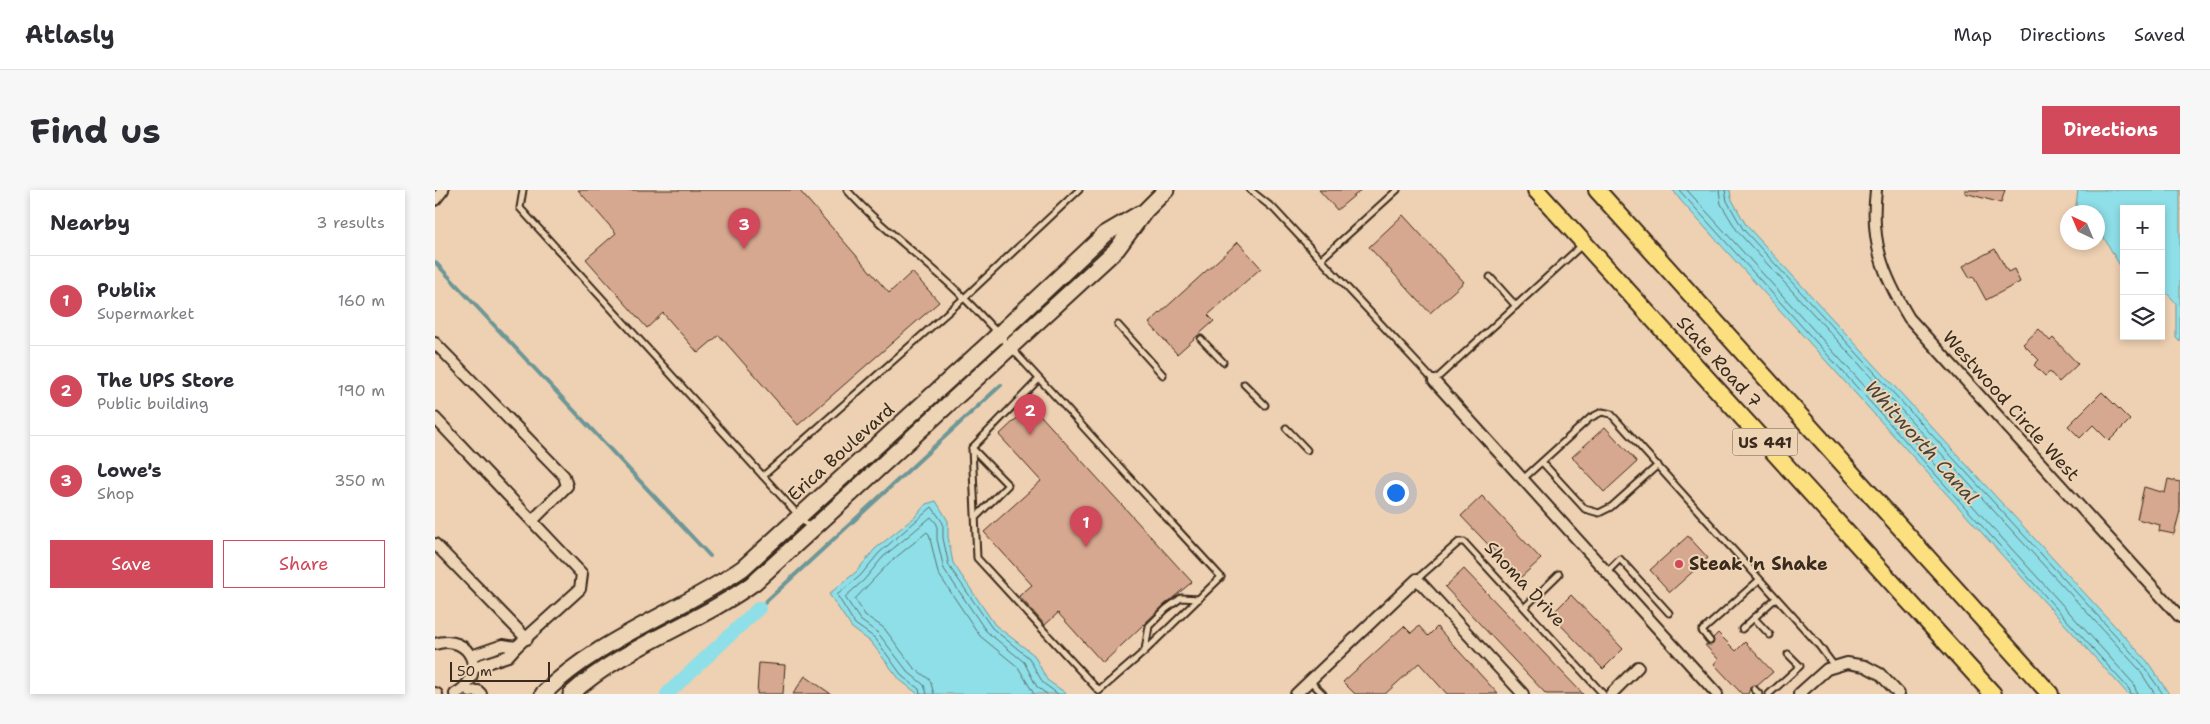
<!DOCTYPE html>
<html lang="en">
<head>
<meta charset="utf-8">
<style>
	:root { --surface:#fff; --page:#f7f7f7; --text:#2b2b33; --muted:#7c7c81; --line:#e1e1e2; --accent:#d1495b }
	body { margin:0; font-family:"Shantell Sans",sans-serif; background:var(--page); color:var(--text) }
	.controls { position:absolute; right:15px; top:15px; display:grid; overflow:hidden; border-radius:0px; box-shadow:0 2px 8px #0003 }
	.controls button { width:45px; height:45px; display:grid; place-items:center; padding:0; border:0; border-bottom:1px solid var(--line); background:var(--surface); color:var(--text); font:25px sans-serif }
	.compass { position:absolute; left:1625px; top:15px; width:45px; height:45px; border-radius:50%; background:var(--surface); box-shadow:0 2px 8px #0003; rotate:316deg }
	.scale { position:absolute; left:15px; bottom:12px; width:100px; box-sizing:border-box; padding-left:5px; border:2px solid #3b2a1e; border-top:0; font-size:14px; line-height:18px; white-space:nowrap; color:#3b2a1e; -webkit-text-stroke:4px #edd4b5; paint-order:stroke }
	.you { position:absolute; left:960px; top:302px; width:18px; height:18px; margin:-12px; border:4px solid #fff; border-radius:50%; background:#1a73e8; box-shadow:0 0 0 8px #1a73e833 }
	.badge { display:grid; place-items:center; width:32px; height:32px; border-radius:50%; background:var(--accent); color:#fff; font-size:16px; font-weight:700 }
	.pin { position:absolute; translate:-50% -41px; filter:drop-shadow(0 1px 2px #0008) }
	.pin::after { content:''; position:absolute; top:26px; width:18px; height:15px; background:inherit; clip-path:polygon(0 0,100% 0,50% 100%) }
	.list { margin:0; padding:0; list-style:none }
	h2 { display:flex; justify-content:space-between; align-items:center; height:65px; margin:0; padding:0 20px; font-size:21px }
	h2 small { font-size:16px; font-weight:400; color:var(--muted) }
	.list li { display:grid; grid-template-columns:32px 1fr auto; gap:15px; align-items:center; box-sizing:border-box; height:90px; padding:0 20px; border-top:1px solid var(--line) }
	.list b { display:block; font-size:19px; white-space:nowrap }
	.list p { margin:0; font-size:16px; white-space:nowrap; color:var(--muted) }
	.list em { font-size:16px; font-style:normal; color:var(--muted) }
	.actions { display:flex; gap:10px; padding:15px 20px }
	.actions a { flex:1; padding:11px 0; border:1px solid var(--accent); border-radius:0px; text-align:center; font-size:18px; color:var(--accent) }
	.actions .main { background:var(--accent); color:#fff }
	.icon { flex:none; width:28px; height:28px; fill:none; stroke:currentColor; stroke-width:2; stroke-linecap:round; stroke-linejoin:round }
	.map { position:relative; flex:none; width:1745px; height:504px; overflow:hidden; border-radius:0px }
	header { display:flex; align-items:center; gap:30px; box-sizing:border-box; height:70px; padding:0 25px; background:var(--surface); border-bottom:1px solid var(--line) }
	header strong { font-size:24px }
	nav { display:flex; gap:28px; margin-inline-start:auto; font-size:18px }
	.intro { display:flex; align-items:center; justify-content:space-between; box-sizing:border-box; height:120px; padding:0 30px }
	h1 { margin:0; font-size:35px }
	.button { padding:12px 22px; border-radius:0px; background:var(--accent); color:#fff; font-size:18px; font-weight:700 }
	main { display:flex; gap:30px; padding:0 30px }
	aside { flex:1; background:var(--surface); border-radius:0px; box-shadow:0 2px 8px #0003 }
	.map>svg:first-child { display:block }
</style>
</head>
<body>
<header>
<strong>Atlasly</strong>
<nav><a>Map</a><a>Directions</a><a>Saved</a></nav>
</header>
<div class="intro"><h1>Find us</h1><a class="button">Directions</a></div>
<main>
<aside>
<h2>Nearby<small>3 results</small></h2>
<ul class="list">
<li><span class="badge">1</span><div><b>Publix</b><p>Supermarket</p></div><em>160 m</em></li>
<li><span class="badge">2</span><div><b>The UPS Store</b><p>Public building</p></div><em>190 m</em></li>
<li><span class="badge">3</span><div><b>Lowe's</b><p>Shop</p></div><em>350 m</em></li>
</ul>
<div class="actions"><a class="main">Save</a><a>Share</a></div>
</aside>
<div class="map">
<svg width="1745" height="504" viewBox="0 0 1745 504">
	<rect width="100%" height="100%" fill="#eed0b2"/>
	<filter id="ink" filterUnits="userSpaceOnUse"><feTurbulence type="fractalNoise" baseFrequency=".02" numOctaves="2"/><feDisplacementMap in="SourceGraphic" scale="10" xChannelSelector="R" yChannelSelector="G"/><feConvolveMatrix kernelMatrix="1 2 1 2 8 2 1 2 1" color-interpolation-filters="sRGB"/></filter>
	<g filter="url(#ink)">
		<g fill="#8edfe8" stroke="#6d9797">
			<path d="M1238,0H1295L1296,8L1311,35L1712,471L1734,504H1693L1246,11Z"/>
			<path d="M1643,0H1745V152L1741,148V113L1730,101L1726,100V19H1689V79L1684,74L1667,44L1663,42L1662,22H1643L1641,15Z"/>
			<path d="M501,311L513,331V347L518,373L560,435L599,465L612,490L632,504H483L465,490L436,452L417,438L394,404L421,382L440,359L480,327L491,314Z"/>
		</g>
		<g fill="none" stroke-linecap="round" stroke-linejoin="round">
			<g stroke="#5c726f" stroke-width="1">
				<path d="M1244,0L1694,499L1696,504"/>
				<path d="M1252,0L1699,494L1702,504"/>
				<path d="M1284,0L1286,14L1303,42L1703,478L1720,504"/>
				<path d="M1290,0L1292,11L1308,39L1707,474L1728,504"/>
				<path d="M485,504L484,499L468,487L440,448L420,434L402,405L425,386L444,363L497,317L508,333V348L514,376L557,438L594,468L608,493L623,504"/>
				<path d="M492,504L489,495L473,482L443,443L425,430L410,407L429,390L448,367L496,327L502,334V349L509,379L551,441L589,472L602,497L612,504"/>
				<path d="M499,504L495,490L478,477L449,438L430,425L420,409L454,373L492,342L494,344L503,383L545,446L583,477L599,504"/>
			</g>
			<g stroke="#6d9797" stroke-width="4">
				<path d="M0,72L275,366"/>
				<path d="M324,418L566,195"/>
			</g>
			<path stroke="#8edfe8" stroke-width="14" d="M232,504L324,418"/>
		</g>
		<g fill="#d6a88f" stroke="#3b2a1e">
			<path d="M143,0H364L454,103L477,82L504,112L363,235L284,145L263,163L228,123L212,138L151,69L181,43Z"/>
			<path d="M884,0H926L902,20Z"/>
			<path d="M1530,0H1570L1566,13L1530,3Z"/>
			<path d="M968,25L1029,92L995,123L934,57Z"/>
			<path d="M803,52L826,78L773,125L779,131L742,164L714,133Z"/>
			<path d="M1560,59L1573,82L1579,79L1585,92L1551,110L1538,86L1535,88L1528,76Z"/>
			<path d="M1604,139L1615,151L1618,148L1643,174L1624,192L1615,182L1610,186L1599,175L1604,170L1588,154Z"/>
			<path d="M1667,202L1695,230L1674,251L1658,235L1645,248L1633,236Z"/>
			<path d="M596,215L757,392L728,416L668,473L623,423L610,435L584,406L597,395L549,342L606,291L564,245Z"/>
			<path d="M1170,237L1202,272L1169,302L1137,267Z"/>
			<path d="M1733,289L1745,292V321L1739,344L1724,341L1725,335L1702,329L1709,297L1730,303Z"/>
			<path d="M1047,306L1106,369L1085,388L1026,326Z"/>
			<path d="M1253,346L1273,368L1235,402L1215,380Z"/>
			<path d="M1029,379L1148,504H1111L1010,397Z"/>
			<path d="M1136,405L1188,459L1168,479L1116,425Z"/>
			<path d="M969,436L976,443L984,436L993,446L1002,437L1063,504H1012L984,473L950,504H920L908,492Z"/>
			<path d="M1283,443L1301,461L1310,452L1338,482L1322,496H1316L1313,504H1307L1279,474L1283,469L1270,455L1278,454V448Z"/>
			<path d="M324,473L350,475L348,504H322Z"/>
			<path d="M370,486L396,504H358Z"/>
		</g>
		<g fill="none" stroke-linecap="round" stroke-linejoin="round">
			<defs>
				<g id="lane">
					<path d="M88,0L85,18L328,286L529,108L644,0"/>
					<path d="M412,0C447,40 492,70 529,108C561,140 591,175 622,208C676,268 731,327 786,387L710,461L664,501L542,368L537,258L604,189"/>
					<path d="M815,0L839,19L999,191L1147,55"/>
					<path d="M886,69L962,0"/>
					<path d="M1055,87L1081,116"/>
					<path d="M683,135L728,185"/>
					<path d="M766,149L788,172"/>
					<path d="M809,194L830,215"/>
					<path d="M851,238L872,260"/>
					<path d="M537,258L573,295L541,327"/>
					<path d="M1107,272L1150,319L1164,323L1176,317L1223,275"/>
					<path d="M328,286L376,339"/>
					<path d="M1088,289L1155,228L1167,222L1176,224L1382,453L1400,477"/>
					<path d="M1172,382L1185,369L1234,423"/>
					<path d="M982,389L1024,352H1029L1168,504"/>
					<path d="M1090,417L1124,384"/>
					<path d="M1319,428L1335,445"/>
					<path d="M1307,439L1341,408"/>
					<path d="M1275,451L1267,441L1324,390"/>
					<path d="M710,460L714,436L731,419L746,408L764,409"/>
					<path d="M875,491L888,504"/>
					<path d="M1319,499L1324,504"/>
					<path d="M1334,504L1365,476L1353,464"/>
				</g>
				<g id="street">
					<path d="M1441,0C1435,52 1448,85 1474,128L1745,427"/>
					<path d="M0,10L8,0"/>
					<path d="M0,153L129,286L132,296L98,330"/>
					<path d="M999,191L1282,504"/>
					<path d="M0,228L147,384L145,399L81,457"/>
					<path d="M0,354L92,449"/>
					<path d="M0,454C36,442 54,486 20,504"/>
					<path d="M36,466L68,455L81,457L73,466L39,477"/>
					<path d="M35,502L43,501L46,504"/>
					<path d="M0,503L2,504"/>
					<path d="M861,504L982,389L1088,504"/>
					<path d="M1176,504L1203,477"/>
					<path d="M1364,504L1392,479L1412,473L1430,476L1445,484L1464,504"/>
				</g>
				<g id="secondary">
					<path d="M108,504C164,448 243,423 308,378L563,145L670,44L704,24"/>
					<path d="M136,504C189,456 262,434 320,392L682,59L710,21L731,0"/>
				</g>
				<g id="primary">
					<path d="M1101,0L1558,504"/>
					<path d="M1162,0L1615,504"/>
				</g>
			</defs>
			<use href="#lane" stroke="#3b2a1e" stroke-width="9"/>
			<use href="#street" stroke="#3b2a1e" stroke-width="14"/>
			<use href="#secondary" stroke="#3b2a1e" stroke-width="19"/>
			<use href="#primary" stroke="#3b2a1e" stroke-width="20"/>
			<use href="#lane" stroke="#edd4b5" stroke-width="5"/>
			<use href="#street" stroke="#edd4b5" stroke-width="10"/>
			<use href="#secondary" stroke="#edd4b5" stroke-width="15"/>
			<use href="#primary" stroke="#fce080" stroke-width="16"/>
		</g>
	</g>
	<circle fill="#d1495b" stroke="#edd4b5" stroke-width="2" cx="1244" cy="374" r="5"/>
	<g text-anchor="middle" stroke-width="4" stroke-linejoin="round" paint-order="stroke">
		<rect fill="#edd4b5" stroke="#705d4b" stroke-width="1" x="1297.5" y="238.5" width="65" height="27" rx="4"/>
		<g font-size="16" font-weight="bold" fill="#3b2a1e">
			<text x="1330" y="258">US 441</text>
		</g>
		<g font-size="18" fill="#3b2a1e" stroke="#edd4b5">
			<text transform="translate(1284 172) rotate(48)" y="6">State Road 7</text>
			<text transform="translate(1576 216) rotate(48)" y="6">Westwood Circle West</text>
			<text transform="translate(406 262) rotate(-42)" y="6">Erica Boulevard</text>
			<text transform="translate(1090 394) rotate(47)" y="6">Shoma Drive</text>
		</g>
		<g font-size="18" font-weight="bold" fill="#3b2a1e" stroke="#edd4b5" text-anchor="start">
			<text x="1254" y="380">Steak 'n Shake</text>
		</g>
		<g font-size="19" font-style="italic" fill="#47453c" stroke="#edd4b5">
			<text transform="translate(1487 252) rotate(48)" y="7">Whitworth Canal</text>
		</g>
	</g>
</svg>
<div class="controls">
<button>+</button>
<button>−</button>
<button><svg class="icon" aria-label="layers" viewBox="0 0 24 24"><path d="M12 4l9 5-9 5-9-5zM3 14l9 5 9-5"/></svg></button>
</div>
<svg class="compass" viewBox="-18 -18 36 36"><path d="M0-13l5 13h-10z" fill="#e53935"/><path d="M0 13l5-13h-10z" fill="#7c7c81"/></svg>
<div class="scale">50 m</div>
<div class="you"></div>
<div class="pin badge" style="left:651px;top:357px">1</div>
<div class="pin badge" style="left:595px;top:245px">2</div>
<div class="pin badge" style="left:309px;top:59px">3</div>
</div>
</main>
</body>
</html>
